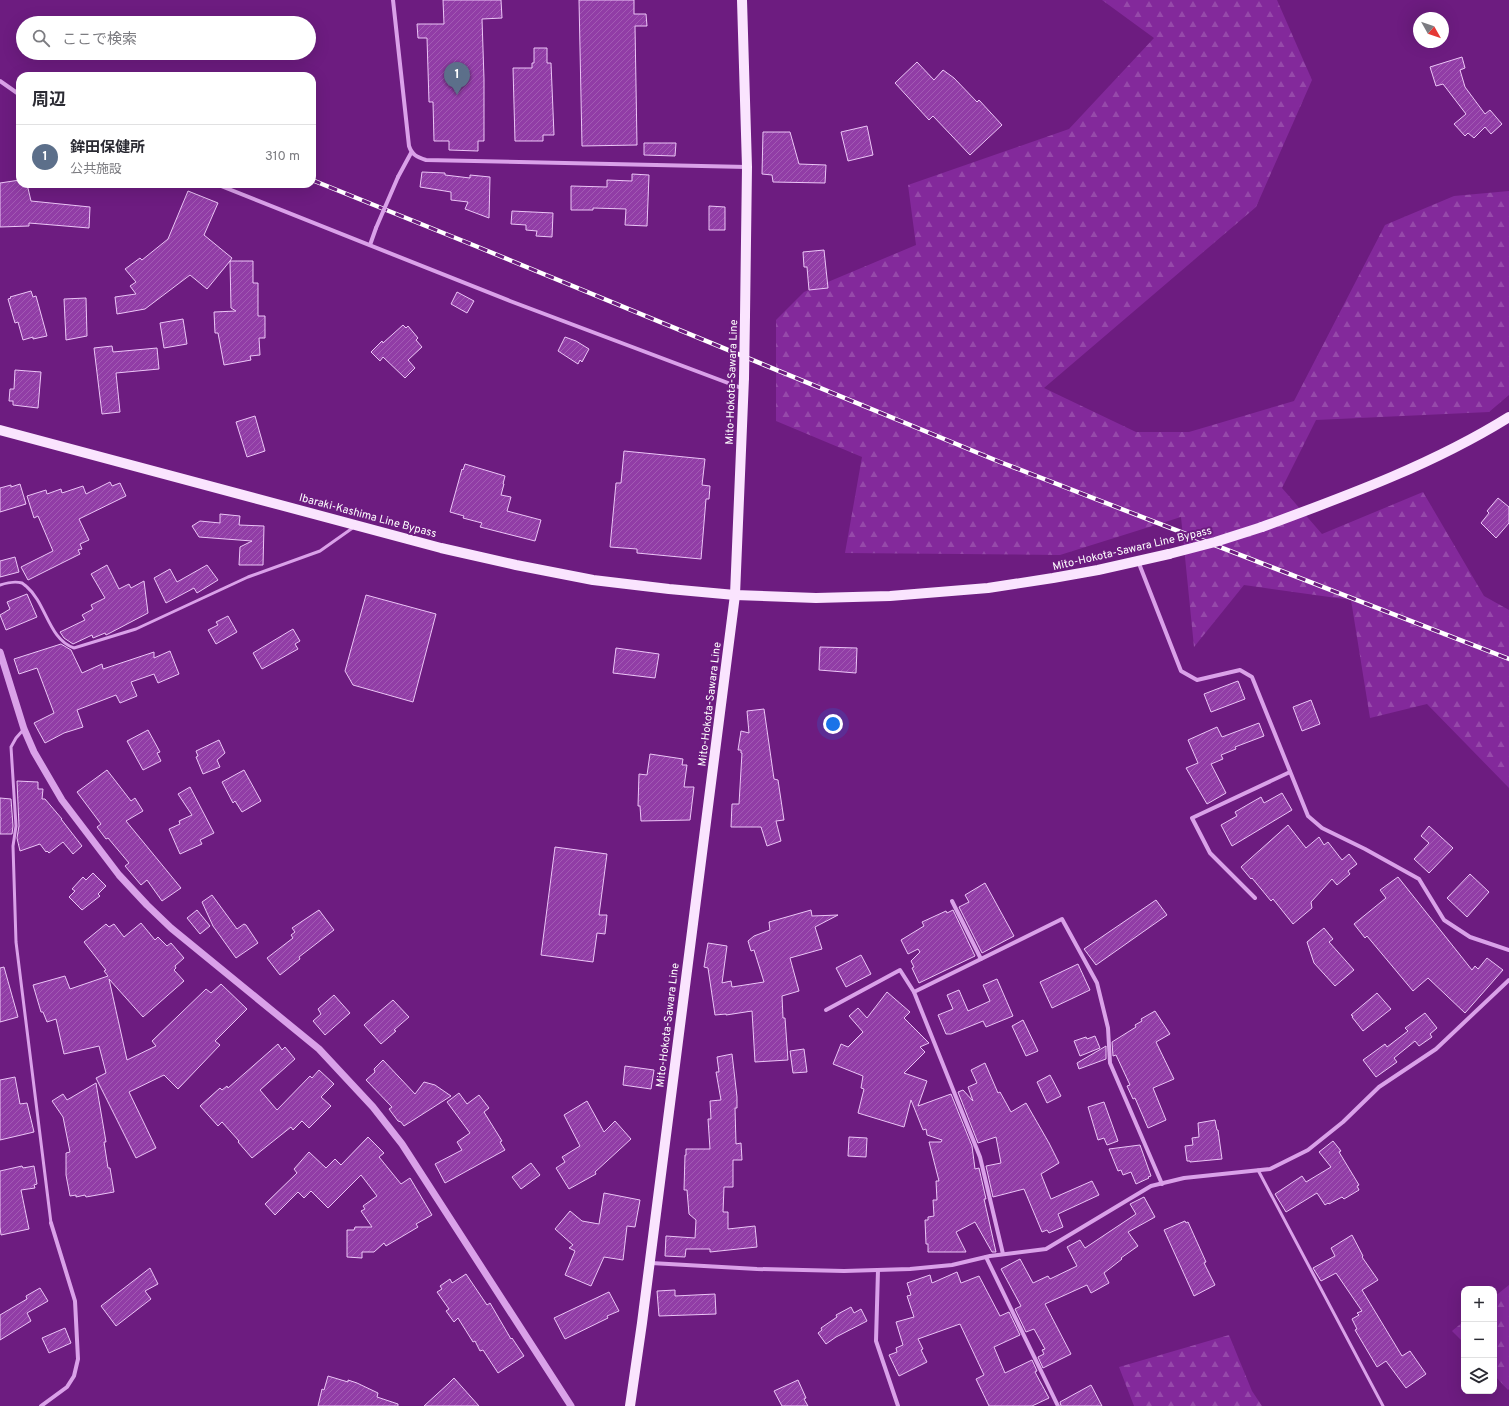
<!DOCTYPE html>
<html lang="ja">
<head>
<meta charset="utf-8">
<style>
	:root { --surface:#fff; --page:#f2f2f3; --text:#2b2b33; --muted:#7c7c81; --line:#e1e1e2; --accent:#1a73e8 }
	body { margin:0; font-family:Overpass,"Noto Sans JP",sans-serif; background:var(--page); color:var(--text) }
	.controls { position:absolute; right:12px; bottom:12px; display:grid; overflow:hidden; border-radius:8px; box-shadow:0 4px 16px #0002 }
	.controls button { width:36px; height:36px; display:grid; place-items:center; padding:0; border:0; border-bottom:1px solid var(--line); background:var(--surface); color:var(--text); font:20px sans-serif }
	.compass { position:absolute; left:1413px; top:12px; width:36px; height:36px; border-radius:50%; background:var(--surface); box-shadow:0 4px 16px #0002; rotate:130deg }
	.you { position:absolute; left:833px; top:724px; width:14px; height:14px; margin:-10px; border:3px solid #fff; border-radius:50%; background:#1a73e8; box-shadow:0 0 0 6px #1a73e833 }
	.badge { display:grid; place-items:center; width:26px; height:26px; border-radius:50%; background:var(--accent); color:#fff; font-size:13px; font-weight:700 }
	.pin { position:absolute; translate:-50% -33px; filter:drop-shadow(0 1px 2px #0008) }
	.pin::after { content:''; position:absolute; top:21px; width:14px; height:12px; background:inherit; clip-path:polygon(0 0,100% 0,50% 100%) }
	.list { margin:0; padding:0; list-style:none }
	h2 { display:flex; justify-content:space-between; align-items:center; height:52px; margin:0; padding:0 16px; font-size:17px }
	h2 small { font-size:13px; font-weight:400; color:var(--muted) }
	.list li { display:grid; grid-template-columns:26px 1fr auto; gap:12px; align-items:center; box-sizing:border-box; height:64px; padding:0 16px; border-top:1px solid var(--line) }
	.list b { display:block; font-size:15px; white-space:nowrap }
	.list p { margin:0; font-size:13px; white-space:nowrap; color:var(--muted) }
	.list em { font-size:13px; font-style:normal; color:var(--muted) }
	.icon { flex:none; width:22px; height:22px; fill:none; stroke:currentColor; stroke-width:2; stroke-linecap:round; stroke-linejoin:round }
	.map { position:relative; flex:none; width:1509px; height:1406px; overflow:hidden }
	.search { position:absolute; background:var(--surface); box-shadow:0 4px 16px #0002; left:16px; top:16px; width:300px; height:44px; display:flex; align-items:center; gap:10px; box-sizing:border-box; padding:0 14px; border-radius:22px; color:var(--muted); font-size:15px }
	.panel { position:absolute; background:var(--surface); box-shadow:0 4px 16px #0002; left:16px; top:72px; width:300px; height:116px; border-radius:12px }
	.map>svg:first-child { display:block }
</style>
</head>
<body>
<div class="map">
<svg width="1509" height="1406" viewBox="0 0 1509 1406">
	<defs>
		<pattern id="forest-firs" width="22" height="20" patternUnits="userSpaceOnUse"><rect width="22" height="20" fill="#83299b"/><path d="M5 1l3.5 6h-7zM16 11l3.5 6h-7z" fill="#9649aa"/></pattern>
		<pattern id="building-hatch" width="6" height="6" patternUnits="userSpaceOnUse"><rect width="6" height="6" fill="#913da6"/><path d="M-1 1l2-2M0 6l6-6M5 7l2-2" fill="none" stroke="#a25ab3"/></pattern>
	</defs>
	<rect width="100%" height="100%" fill="#6d1c80"/>
	<g fill="url(#forest-firs)">
		<path d="M1102,0H1277L1312,80L1256,207L1044,388L1136,432H1189L1294,401L1385,225L1454,196L1509,191V395L1489,412L1316,420L1282,488L1322,534L1423,492L1484,596L1509,610V788L1427,704L1370,718L1351,600L1244,585L1194,647L1181,517L1060,555L845,553L862,457L776,421V320L804,292L916,245L908,185L1069,129L1154,38Z"/>
		<path d="M1509,1285V1389L1508,1390L1494,1375V1297Z"/>
		<path d="M1464,1321V1343L1452,1331Z"/>
		<path d="M1229,1335L1252,1391L1262,1406H1134L1119,1367Z"/>
	</g>
	<g fill="url(#building-hatch)" stroke="#ecc5f7">
		<path d="M443,0H501L502,18L482,19L484,79V141H478V151L449,150V141H434L433,102H429L427,38H418L417,24H444Z"/>
		<path d="M579,0H634V14H646L647,26H635L637,145L582,146Z"/>
		<path d="M534,48H547V63H551L554,135H543V141H515L513,68H532V63H534Z"/>
		<path d="M1462,57L1465,68L1460,70L1465,87L1485,114L1490,110L1502,124L1491,134L1485,127L1474,138L1468,133L1465,136L1454,124L1466,114L1443,84L1436,86L1430,67Z"/>
		<path d="M917,62L934,80L943,70L954,78L977,102L979,100L1002,125L970,155L933,116L929,120L895,83Z"/>
		<path d="M867,126L873,155L848,161L841,132Z"/>
		<path d="M763,132H790L799,164L826,165L825,183L773,182L772,175L762,174Z"/>
		<path d="M644,143H676L675,156L644,155Z"/>
		<path d="M422,172L445,173V175L470,178V175L490,177L489,218L465,209L468,202L451,200V192L420,187Z"/>
		<path d="M632,174L649,175L647,226L625,225L626,209L593,208V210H571V186L607,187V180L632,181Z"/>
		<path d="M20,180V184H27L31,201L90,207L89,228L29,223V226L0,227V183Z"/>
		<path d="M188,191L218,203L204,235L232,258L230,261H253V283H258V316H265V338H259L260,355L250,356L251,360L224,365L218,333H215L214,312L236,311L231,308L230,261L207,289L190,275L145,309L117,314L115,297L136,294L130,286L136,282L125,269L140,258L142,260L168,239Z"/>
		<path d="M709,206L725,207V230H709Z"/>
		<path d="M512,211L553,213L552,237L536,236L537,231L526,230V225L511,224Z"/>
		<path d="M824,250L828,288L809,290L807,267H804L803,252Z"/>
		<path d="M31,291L33,297L36,296L47,336L33,339V337L23,340L18,322L15,323L8,299L11,298L10,297Z"/>
		<path d="M457,292L474,301L467,313L451,304Z"/>
		<path d="M86,298L87,336L66,340L64,299Z"/>
		<path d="M183,319L187,344L164,348L160,323Z"/>
		<path d="M403,325L406,328L408,326L418,338L416,340L422,347L408,360L415,368L405,378L383,357L380,361L371,352L382,341L383,343Z"/>
		<path d="M565,337L576,341L589,349L582,362L580,360L578,364L558,351Z"/>
		<path d="M112,346L113,352L157,348L159,369L116,373L120,412L102,414L94,348Z"/>
		<path d="M15,370L41,372L38,408L13,405V401H9L10,389H14Z"/>
		<path d="M255,416L265,451L247,457L236,422Z"/>
		<path d="M624,451L705,459L702,485L710,486L709,499H706L701,559L637,553V549L610,547L616,483H621Z"/>
		<path d="M465,464L505,476L503,484H504L501,495L511,497L507,511L541,520L535,541L480,527L482,523L463,518L464,516L450,512L462,469L463,470Z"/>
		<path d="M110,482L112,486L120,483L126,496L79,519L89,540L80,544L82,549L78,550L80,554L28,580L21,567L53,551L38,516L34,518L27,496L46,490L47,494L61,489L62,493L83,486L86,494Z"/>
		<path d="M20,484L26,504L0,512V488L11,485V487Z"/>
		<path d="M1498,498L1509,507V523L1496,538L1481,523L1489,513L1487,511Z"/>
		<path d="M220,514L240,516L239,525L264,526L263,565H239L240,547L252,541L199,537L192,526L200,521L220,523Z"/>
		<path d="M15,557L19,572L0,577V561Z"/>
		<path d="M107,565L119,589L129,584L131,588L144,581L148,613L108,634L106,635L105,633L93,638L92,635L73,644L64,638L60,632L85,620L82,615L93,609L91,605L105,598L91,574Z"/>
		<path d="M207,565L218,580L197,593L194,588L166,603L154,578L170,569L177,582Z"/>
		<path d="M27,594L37,617L6,630L0,615L10,609L7,602Z"/>
		<path d="M366,595L436,614L413,702L353,685L345,671Z"/>
		<path d="M228,616L237,632L216,644L208,630L218,625L216,622Z"/>
		<path d="M293,629L300,641L295,644L298,649L262,669L253,653Z"/>
		<path d="M61,644L71,650L82,673L102,664L103,669L154,652V658L170,651L179,674L158,683L154,674L131,682L137,696L120,703L116,695L77,710L83,727L64,733L45,743L34,723L54,713L37,668L19,674L14,659Z"/>
		<path d="M820,647L857,648L856,673L819,670Z"/>
		<path d="M616,648L659,654L655,678L613,673Z"/>
		<path d="M1238,681L1245,699L1211,712L1204,694Z"/>
		<path d="M1311,700L1320,724L1302,731L1293,707Z"/>
		<path d="M764,709L774,779L778,780L784,820L776,821L781,841L767,846L761,827H731L732,804H739L742,753H741V750H738L741,731L749,733L747,711Z"/>
		<path d="M1259,723L1264,736L1235,747L1236,749L1221,755L1223,759L1211,764L1226,793L1207,804L1186,768L1198,763L1188,740L1217,727L1222,737Z"/>
		<path d="M148,730L160,752L157,753L161,761L143,770L127,741Z"/>
		<path d="M219,740L225,753L217,760L220,767L203,774L196,757L198,756L196,751Z"/>
		<path d="M650,754L683,759L682,765H687L684,787H694L690,820L641,821L640,806H638L639,774L647,775Z"/>
		<path d="M107,770L131,801L135,798L143,811L126,821L181,888L162,901L147,880L141,885L125,866L129,863L108,838L106,839L97,827L101,824L77,792Z"/>
		<path d="M244,770L261,801L242,812L235,801L233,803L222,782Z"/>
		<path d="M17,781L38,782V789H43L42,799H45L62,819H61L82,846L73,854L63,842L49,853L47,851L46,852L40,844L20,851L17,838L19,826Z"/>
		<path d="M190,787L214,833L200,840L202,844L180,854L169,829L180,824L179,821L192,815L178,794Z"/>
		<path d="M1282,793L1292,810L1232,846L1221,825L1237,816L1235,812L1261,797L1264,803Z"/>
		<path d="M0,798L11,799L13,826L12,834H0Z"/>
		<path d="M1288,825L1306,848L1319,837L1324,845L1328,842L1342,860L1349,854L1357,864L1348,871L1350,874L1337,885L1332,879L1311,902L1312,908L1293,924L1273,899L1271,901L1252,878L1251,879L1241,867Z"/>
		<path d="M1429,826L1453,848L1429,873L1414,859L1429,843L1421,836Z"/>
		<path d="M555,847L607,854L599,915H607L605,934L597,933L593,962L541,955Z"/>
		<path d="M93,873L106,886L98,894L100,896L82,910L69,897L75,891L72,889L83,877L86,880Z"/>
		<path d="M1470,874L1489,892L1467,917L1447,898Z"/>
		<path d="M1398,877L1472,970L1475,966L1478,969L1487,958L1503,970L1465,1013L1428,978L1413,991L1367,936L1365,938L1354,924L1386,898L1380,890Z"/>
		<path d="M985,883L1014,936L982,953L959,907L969,902L965,895Z"/>
		<path d="M212,895L237,929L244,924L246,925L258,943L236,958L213,926L202,902Z"/>
		<path d="M1156,900L1167,915L1096,965L1084,949Z"/>
		<path d="M197,910L210,926L200,934L187,918Z"/>
		<path d="M319,910L334,930L299,957L300,959L280,975L267,958L293,938L291,935L295,932L292,928Z"/>
		<path d="M811,910L812,916L838,915L815,927L822,949L790,958L799,991L782,996L783,1018H785L788,1060L755,1062L752,1011L726,1015V1014L715,1015L708,968L704,967L708,943L727,946L722,983L731,981L732,987L764,982L754,950L751,951L748,941L754,936L770,930L769,922Z"/>
		<path d="M953,910L975,956L919,983L912,968L914,967L911,961L920,952L918,949L908,954L901,940L924,926L922,922L946,911L947,913Z"/>
		<path d="M141,923L155,940L158,937L167,946L171,943L184,958L175,966L176,968L174,970L184,981L143,1017L109,979L127,1060L156,1046L152,1041L206,989L211,993L221,984L247,1009L215,1041L220,1045L178,1089L164,1075L129,1092L156,1148L136,1158L96,1078L106,1073L99,1046L64,1054L56,1019L47,1022L43,1012H41L33,985L65,976L70,989L108,976L104,971L106,970L84,942L106,924L109,927L114,924L124,937Z"/>
		<path d="M1324,928L1333,939L1329,942L1354,970L1335,986L1314,963L1307,942Z"/>
		<path d="M861,955L871,974L846,987L836,968Z"/>
		<path d="M1078,964L1090,990L1052,1008L1040,982Z"/>
		<path d="M4,967L18,1017L0,1022V968Z"/>
		<path d="M997,979L1013,1016L986,1027L983,1021L951,1034H946L938,1015L953,1009L947,995L959,990L968,1011L990,1001L983,985Z"/>
		<path d="M887,992L910,1012L904,1018L929,1043L920,1047L925,1052L904,1073L927,1081L918,1106L951,1094L972,1146L975,1169L979,1168L986,1199H984L996,1252H992L975,1222L956,1232L966,1252H928V1244H926L925,1220H928V1217L934,1216L933,1200H937L936,1181H939L929,1142H941L942,1140L927,1135L926,1129L923,1130L911,1100L904,1127L858,1113L864,1089L861,1088L863,1076L833,1064L841,1044L848,1047L863,1032L849,1016L858,1008L867,1018Z"/>
		<path d="M1377,993L1391,1009L1363,1031L1352,1017L1353,1016L1351,1015Z"/>
		<path d="M334,995L350,1013L325,1035L313,1021L321,1014L318,1009Z"/>
		<path d="M393,1000L409,1017L394,1030L396,1031L381,1044L364,1025Z"/>
		<path d="M1155,1011L1170,1034L1156,1042L1174,1079L1153,1088L1166,1120L1148,1128L1135,1098L1133,1099L1127,1086L1130,1085L1116,1055L1113,1056L1112,1042L1136,1027L1135,1025L1142,1021L1141,1019Z"/>
		<path d="M1425,1013L1437,1028L1430,1034L1432,1037L1419,1046L1415,1041L1394,1058L1397,1062L1376,1077L1363,1060L1385,1044L1387,1047L1408,1031L1405,1028Z"/>
		<path d="M1023,1020L1038,1051L1026,1056L1012,1026Z"/>
		<path d="M1095,1036L1100,1048L1080,1056L1074,1041L1086,1037L1087,1039Z"/>
		<path d="M278,1044L282,1050L285,1047L295,1059L260,1090L277,1110L310,1076L312,1078L319,1070L334,1084L321,1097L331,1106L309,1128L302,1121L293,1130L291,1127L252,1158L238,1142L239,1141L222,1122L218,1126L200,1106L220,1088L222,1090L227,1086L228,1088Z"/>
		<path d="M1106,1046V1059L1079,1069L1077,1063Z"/>
		<path d="M804,1049L807,1072L793,1073L790,1051Z"/>
		<path d="M732,1054L737,1097V1108H735L736,1144L741,1143L742,1160H733V1187H724L723,1212H728V1229L755,1226L757,1247L710,1252V1249H686L685,1257L665,1256L666,1236L695,1238L696,1220L689,1214L687,1190H684L685,1155H686V1149H710L708,1119H711L710,1101L721,1100L716,1072H719L717,1057Z"/>
		<path d="M383,1060L415,1094L424,1082L435,1085L451,1096L404,1126L401,1122L398,1121L389,1109L392,1107L366,1080L375,1072L374,1069Z"/>
		<path d="M985,1063L998,1093L1000,1092L1011,1112L1026,1103L1049,1143L1059,1163L1041,1174L1051,1199L1092,1181L1099,1195L1058,1214L1063,1227L1049,1233L1047,1230L1042,1232L1024,1189L993,1197L986,1166L1001,1163L996,1137L978,1143L958,1092L963,1090L973,1101L968,1087L977,1083L971,1070Z"/>
		<path d="M625,1066L654,1070L651,1089L623,1085Z"/>
		<path d="M1050,1075L1061,1096L1047,1103L1037,1082Z"/>
		<path d="M15,1077L20,1104L27,1103L34,1132L0,1140V1080Z"/>
		<path d="M96,1083L106,1142H104L108,1168H110L114,1192L86,1197L85,1195L76,1197V1195L70,1196L66,1175V1153L70,1152L63,1117L52,1101L63,1094L67,1100Z"/>
		<path d="M459,1093L467,1104L479,1095L489,1108L484,1112L502,1141L500,1142L505,1150L445,1183L435,1164L462,1150L457,1142L470,1133L447,1102Z"/>
		<path d="M587,1101L604,1132L615,1121L631,1139L595,1172L596,1174L569,1189L556,1168L565,1162L562,1157L580,1146L564,1115Z"/>
		<path d="M1104,1102L1118,1141L1107,1145L1104,1138L1098,1140L1088,1107Z"/>
		<path d="M1215,1120L1217,1130H1218L1222,1159L1190,1162V1161H1187L1185,1146L1193,1145L1192,1138L1199,1137L1198,1123Z"/>
		<path d="M368,1137L384,1153L379,1157L401,1184L410,1178L432,1215L416,1224L418,1227L386,1246L384,1243L374,1252H362V1258L347,1257V1230H354L355,1227H372L361,1211L365,1209L363,1206L377,1196L361,1175L328,1208L311,1191L304,1198L298,1192L275,1215L265,1204L297,1173L294,1169L309,1152L326,1168L335,1159L341,1165Z"/>
		<path d="M849,1137L867,1138L866,1157L848,1156Z"/>
		<path d="M1333,1141L1341,1151L1339,1152L1359,1185L1357,1186L1359,1190L1344,1199L1342,1197L1329,1204L1328,1203L1325,1205L1317,1193L1286,1212L1275,1194L1302,1176L1306,1182L1331,1167L1319,1152Z"/>
		<path d="M1140,1145L1151,1176L1148,1177L1149,1178L1136,1184L1131,1172L1123,1175L1121,1170L1118,1171L1109,1149Z"/>
		<path d="M531,1163L540,1175L521,1189L512,1177Z"/>
		<path d="M22,1166L23,1168L34,1166L37,1184L34,1185L35,1188L21,1190L29,1229L1,1235L0,1227V1171Z"/>
		<path d="M604,1193L640,1200L635,1227L627,1226L623,1260L604,1257L591,1286L565,1275L575,1251L569,1248L573,1245L555,1229L570,1211L582,1221L599,1224Z"/>
		<path d="M1144,1197L1155,1217L1128,1232L1138,1246L1121,1258L1122,1259L1104,1273L1109,1283L1091,1293L1087,1285L1045,1304L1071,1354L1043,1368L1038,1357L1044,1354L1042,1350L1045,1349L1034,1329L1026,1332L1015,1309L1021,1306L1001,1269L1020,1259L1033,1283L1048,1276L1050,1279L1077,1266L1067,1247L1080,1240L1085,1248L1136,1214L1130,1204Z"/>
		<path d="M1185,1221L1186,1223L1188,1222L1206,1262L1204,1263L1215,1285L1194,1296L1164,1230Z"/>
		<path d="M1352,1235L1363,1256L1362,1257L1378,1280L1362,1290L1402,1356L1410,1351L1426,1374L1406,1388L1386,1361L1377,1367L1355,1330L1357,1329L1352,1319L1359,1315L1357,1313L1362,1311L1336,1273L1321,1281L1313,1268L1335,1256L1331,1248Z"/>
		<path d="M150,1268L158,1284L145,1291L151,1299L116,1326L101,1306Z"/>
		<path d="M957,1272L961,1283L979,1276L1000,1316L1009,1312L1020,1335L994,1347L1005,1373L1032,1360L1037,1371L1035,1372L1049,1398L1032,1406H989L976,1379L984,1375L960,1324L918,1339L923,1349L921,1350L927,1362L899,1376L889,1355L897,1352L896,1348L903,1345L896,1322L914,1317L907,1296L911,1295L907,1283L930,1275L932,1283Z"/>
		<path d="M466,1274L487,1305L490,1303L511,1339L512,1338L524,1356L498,1373L483,1350L480,1351L475,1341L473,1342L458,1318L454,1322L446,1311L449,1309L437,1292L442,1289L440,1286L450,1279L452,1283Z"/>
		<path d="M40,1288L48,1301L27,1313L31,1321L0,1340V1315L27,1299L26,1296Z"/>
		<path d="M675,1290V1296L715,1294L716,1314L659,1316L657,1291Z"/>
		<path d="M609,1292L619,1311L607,1316L608,1318L565,1339L554,1318Z"/>
		<path d="M851,1307L854,1313L861,1309L867,1321L836,1337L826,1344L818,1333L822,1330L821,1328L837,1317L836,1315Z"/>
		<path d="M65,1328L71,1343L49,1353L42,1338Z"/>
		<path d="M328,1376L348,1382V1380L357,1383L378,1393L377,1397L398,1404V1406H318L322,1389L324,1390Z"/>
		<path d="M454,1378L479,1406H424L448,1384Z"/>
		<path d="M798,1380L806,1398L804,1399L808,1406H782L774,1391Z"/>
		<path d="M1091,1385L1102,1406H1061L1060,1402Z"/>
	</g>
	<g fill="none" stroke-linecap="round" stroke-linejoin="round">
		<g stroke="#daa1e9" stroke-width="3">
			<path d="M0,585C6,583 15,581 22,583C22,583 26,586 27,587C46,603 49,640 74,648L136,629L248,577L320,551L354,527"/>
			<path d="M24,729L16,738L11,747L16,826L13,846L16,942L51,1223"/>
			<path d="M1258,1170L1383,1406"/>
		</g>
		<g stroke="#daa1e9" stroke-width="4">
			<path d="M393,0L409,146C412,155 417,157 426,160L747,167"/>
			<path d="M0,81L20,95"/>
			<path d="M398,177L411,153"/>
			<path d="M216,184L510,301L744,389"/>
			<path d="M370,245L376,228"/>
			<path d="M1138,561L1181,671L1197,680L1240,670L1252,677L1308,816L1322,828L1365,849L1419,879L1444,920L1470,937L1509,950"/>
			<path d="M1255,898L1210,853L1192,818L1290,772"/>
			<path d="M952,901L981,959"/>
			<path d="M826,1010L900,970L914,992"/>
			<path d="M1003,1254L980,1157L914,992L1062,919L1097,983L1108,1028L1110,1063L1162,1184"/>
			<path d="M986,1257L1058,1406"/>
			<path d="M651,1263L757,1269L844,1271L910,1269L952,1265L990,1256L1046,1249L1151,1186L1184,1178L1270,1169L1308,1150L1343,1122L1379,1087L1436,1049L1509,980"/>
			<path d="M878,1270L876,1341L898,1406"/>
			<path d="M41,1406L67,1387L74,1376L78,1359L75,1301L51,1223"/>
		</g>
		<path stroke="#daa1e9" stroke-width="7" d="M0,652L24,729L34,752L62,800L119,875L147,905L171,928L319,1049L373,1107L402,1144L571,1406"/>
		<g stroke="#fae4fe" stroke-width="10">
			<path d="M742,0L747,167L745,316"/>
			<path d="M0,430L441,548L516,565L593,580L669,589L735,595L816,598L890,596L988,588L1053,578L1098,570L1169,554"/>
			<path d="M1262,527C1346,496 1432,465 1509,417"/>
			<path d="M630,1406L642,1323L735,595L744,378"/>
		</g>
		<defs>
			<path id="rail" d="M312,180L478,247L1000,462L1509,659"/>
		</defs>
		<use href="#rail" stroke="#fff" stroke-width="4.5"/>
		<use href="#rail" stroke="#6d1c80" stroke-width="3" stroke-dasharray="9" stroke-linecap="butt"/>
		<path stroke="#daa1e9" stroke-width="4" d="M376,228L398,177"/>
		<g stroke="#fae4fe" stroke-width="10">
			<path d="M744,378L745,316"/>
			<path d="M1169,554L1215,542L1262,527"/>
		</g>
	</g>
	<g text-anchor="middle" stroke-width="4" stroke-linejoin="round" paint-order="stroke">
		<g font-size="11" fill="#fff" stroke="#6d1c80">
			<text transform="translate(731 382) rotate(-88)" y="4">Mito-Hokota-Sawara Line</text>
			<text transform="translate(368 515) rotate(15)" y="4">Ibaraki-Kashima Line Bypass</text>
			<text transform="translate(1132 548) rotate(-13)" y="4">Mito-Hokota-Sawara Line Bypass</text>
			<text transform="translate(709 704) rotate(-83)" y="4">Mito-Hokota-Sawara Line</text>
			<text transform="translate(667 1025) rotate(-83)" y="4">Mito-Hokota-Sawara Line</text>
		</g>
	</g>
</svg>
<div class="controls">
<button>+</button>
<button>−</button>
<button><svg class="icon" aria-label="layers" viewBox="0 0 24 24"><path d="M12 4l9 5-9 5-9-5zM3 14l9 5 9-5"/></svg></button>
</div>
<svg class="compass" viewBox="-18 -18 36 36"><path d="M0-13l5 13h-10z" fill="#e53935"/><path d="M0 13l5-13h-10z" fill="#7c7c81"/></svg>
<div class="you"></div>
<div class="pin badge" style="left:457px;top:95px;background:#5c6f8a">1</div>
<div class="search"><svg class="icon" aria-label="search" viewBox="0 0 24 24"><circle cx="10" cy="10" r="6"/><path d="M15 15l6 6"/></svg>ここで検索</div>
<section class="panel">
<h2>周辺<small></small></h2>
<ul class="list">
<li><span class="badge" style="background:#5c6f8a">1</span><div><b>鉾田保健所</b><p>公共施設</p></div><em>310 m</em></li>
</ul>
</section>
</div>
</body>
</html>
